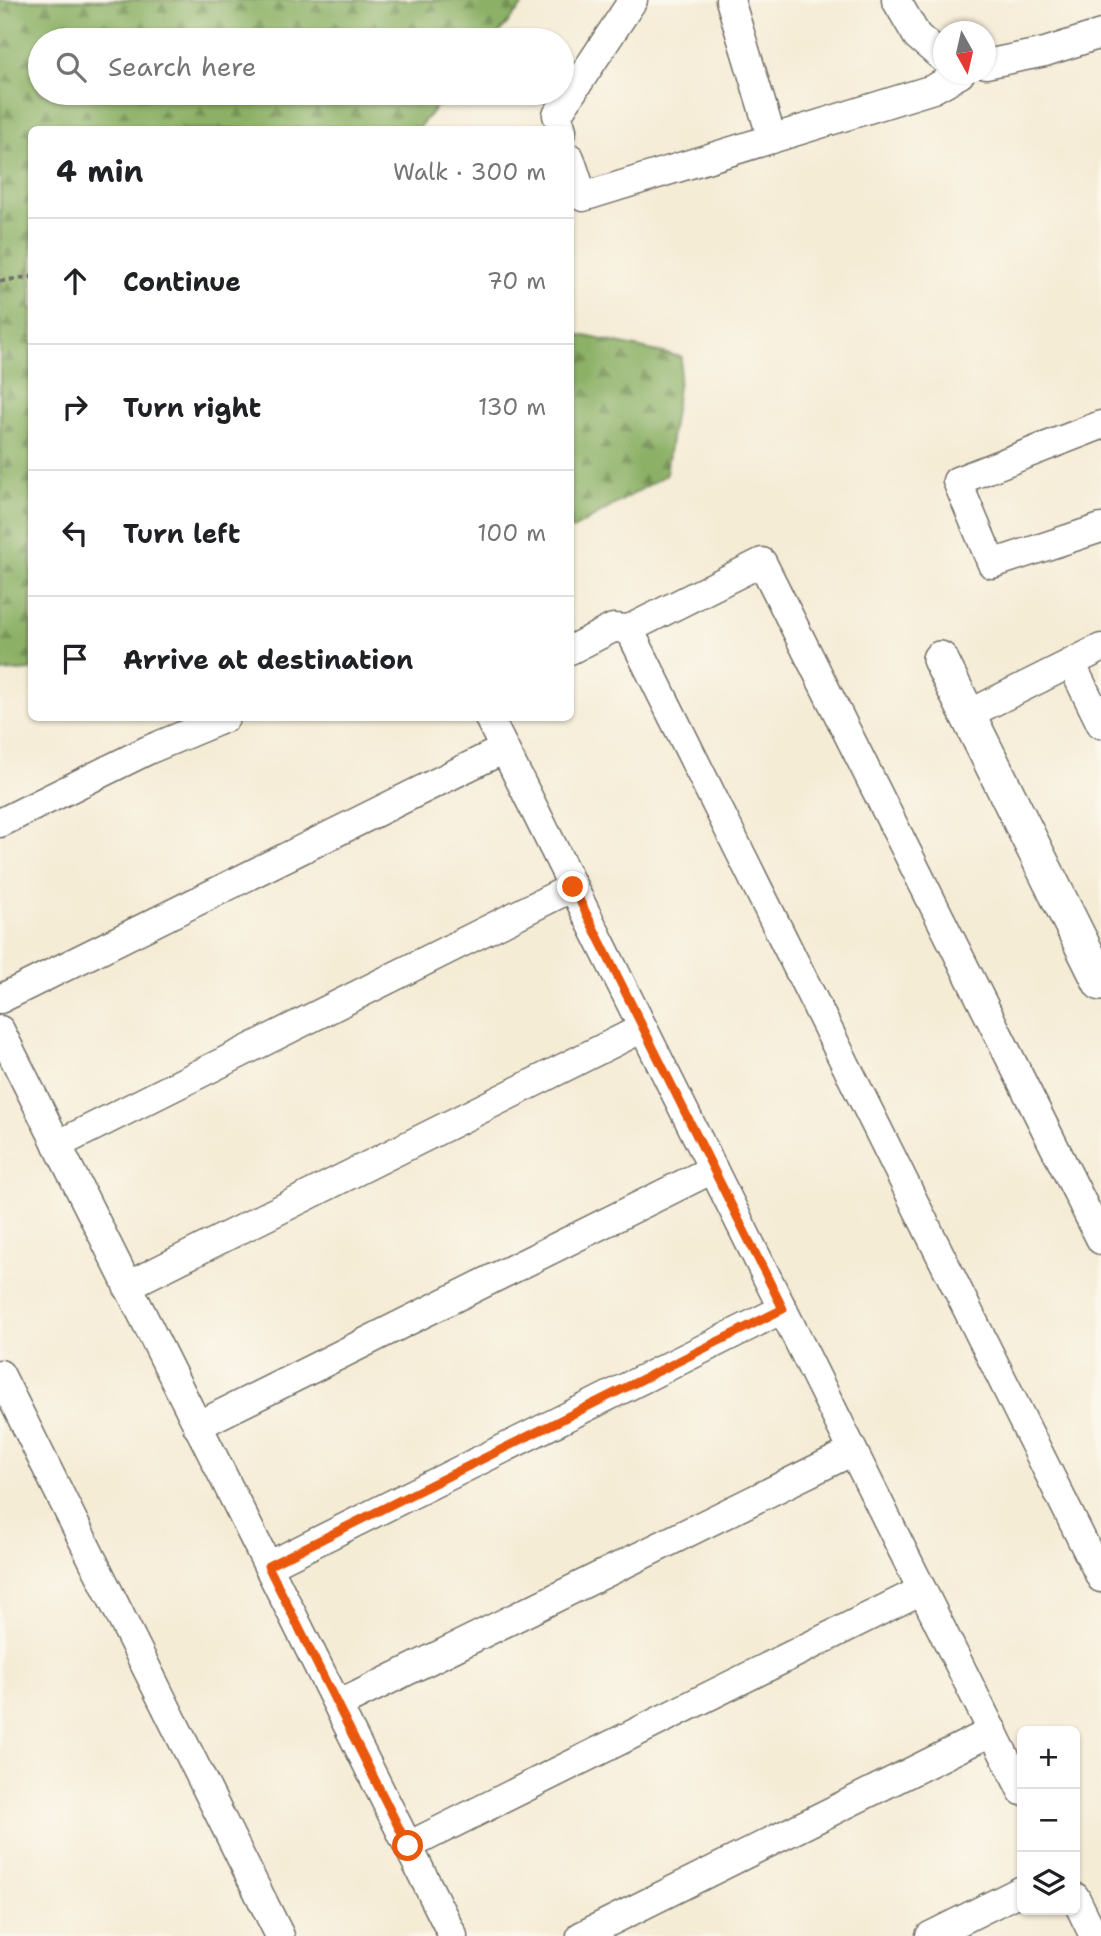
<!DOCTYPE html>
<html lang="en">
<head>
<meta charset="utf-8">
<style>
	:root { --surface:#fff; --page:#f2f2f2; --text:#202124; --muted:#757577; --line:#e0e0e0 }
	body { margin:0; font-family:"Shantell Sans",sans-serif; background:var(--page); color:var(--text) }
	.controls { position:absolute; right:21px; bottom:21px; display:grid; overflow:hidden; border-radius:10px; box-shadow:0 2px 5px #0004 }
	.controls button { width:63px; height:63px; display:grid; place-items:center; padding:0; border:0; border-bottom:2px solid var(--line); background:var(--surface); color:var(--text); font:35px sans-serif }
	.compass { position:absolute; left:933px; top:21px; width:63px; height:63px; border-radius:50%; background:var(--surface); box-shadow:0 2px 5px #0004; rotate:172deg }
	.stop { position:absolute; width:21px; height:21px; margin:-16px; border:5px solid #ea580c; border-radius:50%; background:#fff }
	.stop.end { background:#ea580c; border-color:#fff; box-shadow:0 2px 7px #0008 }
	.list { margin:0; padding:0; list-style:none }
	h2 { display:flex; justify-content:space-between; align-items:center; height:91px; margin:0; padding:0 28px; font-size:30px }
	h2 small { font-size:23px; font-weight:400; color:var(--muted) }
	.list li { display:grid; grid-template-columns:46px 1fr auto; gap:21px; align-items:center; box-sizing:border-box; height:126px; padding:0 28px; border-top:2px solid var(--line) }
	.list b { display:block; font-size:26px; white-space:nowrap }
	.list em { font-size:23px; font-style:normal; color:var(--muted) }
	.icon { flex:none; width:38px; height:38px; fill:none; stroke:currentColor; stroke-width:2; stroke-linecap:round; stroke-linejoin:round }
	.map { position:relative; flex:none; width:1101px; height:1936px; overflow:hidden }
	.search { position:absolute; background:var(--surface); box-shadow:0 2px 5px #0004; left:28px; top:28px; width:546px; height:77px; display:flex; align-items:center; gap:18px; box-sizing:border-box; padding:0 24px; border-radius:38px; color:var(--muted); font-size:26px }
	.panel { position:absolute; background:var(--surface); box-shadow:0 2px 5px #0004; left:28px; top:126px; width:546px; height:595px; border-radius:10px }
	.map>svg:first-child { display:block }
</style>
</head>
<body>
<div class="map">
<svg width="1101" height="1936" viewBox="0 0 1101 1936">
	<defs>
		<pattern id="forest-firs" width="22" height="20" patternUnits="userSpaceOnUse" patternTransform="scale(1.75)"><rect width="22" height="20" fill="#8cb166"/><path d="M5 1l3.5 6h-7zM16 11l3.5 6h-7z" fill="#739054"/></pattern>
	</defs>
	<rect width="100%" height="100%" fill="#fbf7ec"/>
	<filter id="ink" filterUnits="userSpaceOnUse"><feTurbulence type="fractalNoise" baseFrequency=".0143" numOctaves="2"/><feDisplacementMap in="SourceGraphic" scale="14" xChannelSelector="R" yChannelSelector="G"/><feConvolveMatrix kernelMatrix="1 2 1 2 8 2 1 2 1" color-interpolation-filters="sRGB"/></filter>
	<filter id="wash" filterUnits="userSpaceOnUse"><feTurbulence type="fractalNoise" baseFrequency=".00686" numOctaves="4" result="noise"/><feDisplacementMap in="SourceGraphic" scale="28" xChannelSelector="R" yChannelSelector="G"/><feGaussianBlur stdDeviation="1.57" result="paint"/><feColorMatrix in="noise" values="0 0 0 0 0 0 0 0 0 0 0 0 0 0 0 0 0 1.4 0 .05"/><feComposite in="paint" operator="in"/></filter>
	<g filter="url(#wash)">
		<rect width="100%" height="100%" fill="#f5ecd6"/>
		<g fill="url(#forest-firs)" stroke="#5c6e48" stroke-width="2">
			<path d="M0,0H527L493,40H40V93H449L417,129L32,130L31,670L0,672Z"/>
			<path d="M571,333L682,357L666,475L571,530Z"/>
		</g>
	</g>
	<g filter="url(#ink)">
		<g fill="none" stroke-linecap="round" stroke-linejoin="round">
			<defs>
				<g id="minor">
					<path d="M730,0L772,139"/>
					<path d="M896,0L917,36L944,59"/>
					<path d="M986,64L1045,52L1101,34"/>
					<path d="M562,130L557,115L633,0"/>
					<path d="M570,158L583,197L933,89L960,74"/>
					<path d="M1101,425L957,481L992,564L1101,528"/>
					<path d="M629,629L1101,1578"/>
					<path d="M570,650L613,628L629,629L762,562L1101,1240"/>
					<path d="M1071,663L1101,724"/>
					<path d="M967,715L1101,648"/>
					<path d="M489,718L1022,1791"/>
					<path d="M0,823L148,750L225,718"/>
					<path d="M0,999L504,749"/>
					<path d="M0,1030L453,1936"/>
					<path d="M57,1145L573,887"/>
					<path d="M127,1286L643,1028"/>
					<path d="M0,1374L280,1936"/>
					<path d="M197,1426L713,1169"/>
					<path d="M268,1566L783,1309"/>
					<path d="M338,1705L853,1451"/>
					<path d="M408,1846L922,1590"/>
					<path d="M1075,1897L1094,1936"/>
					<path d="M581,1936L993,1731"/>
					<path d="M930,1936L1022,1890"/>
				</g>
				<path id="tertiary" d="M940,659L1101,983"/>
			</defs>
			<use href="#minor" stroke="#726f67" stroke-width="31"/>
			<use href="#tertiary" stroke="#726f67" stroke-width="38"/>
			<path stroke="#726f67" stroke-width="4.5" stroke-dasharray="5 5" stroke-linecap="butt" d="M0,281L32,277"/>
			<use href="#minor" stroke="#fff" stroke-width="28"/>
			<use href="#tertiary" stroke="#fff" stroke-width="35"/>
		</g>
	</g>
	<g fill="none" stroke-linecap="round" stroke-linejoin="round" filter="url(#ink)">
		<path stroke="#ea580c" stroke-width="9" d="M408,1846L268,1566L783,1309L573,887"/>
	</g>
</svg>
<div class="controls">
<button>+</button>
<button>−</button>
<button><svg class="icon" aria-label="layers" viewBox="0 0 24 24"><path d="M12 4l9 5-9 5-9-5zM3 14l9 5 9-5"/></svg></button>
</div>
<svg class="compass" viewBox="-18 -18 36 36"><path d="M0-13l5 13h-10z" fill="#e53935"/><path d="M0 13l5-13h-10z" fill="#757577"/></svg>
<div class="stop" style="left:408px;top:1846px"></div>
<div class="stop end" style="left:573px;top:887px"></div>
<div class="search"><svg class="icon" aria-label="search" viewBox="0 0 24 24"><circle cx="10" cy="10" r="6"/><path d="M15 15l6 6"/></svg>Search here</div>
<section class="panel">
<h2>4 min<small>Walk · 300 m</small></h2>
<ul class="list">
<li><svg class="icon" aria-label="ahead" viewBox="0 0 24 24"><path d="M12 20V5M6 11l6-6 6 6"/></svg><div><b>Continue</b></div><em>70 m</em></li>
<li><svg class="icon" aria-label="right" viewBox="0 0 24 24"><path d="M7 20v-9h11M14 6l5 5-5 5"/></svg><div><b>Turn right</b></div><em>130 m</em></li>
<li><svg class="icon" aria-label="left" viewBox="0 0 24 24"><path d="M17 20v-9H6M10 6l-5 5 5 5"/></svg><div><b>Turn left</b></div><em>100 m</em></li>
<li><svg class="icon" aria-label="arrive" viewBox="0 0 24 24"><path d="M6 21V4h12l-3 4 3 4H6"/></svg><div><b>Arrive at destination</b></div></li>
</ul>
</section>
</div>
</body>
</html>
